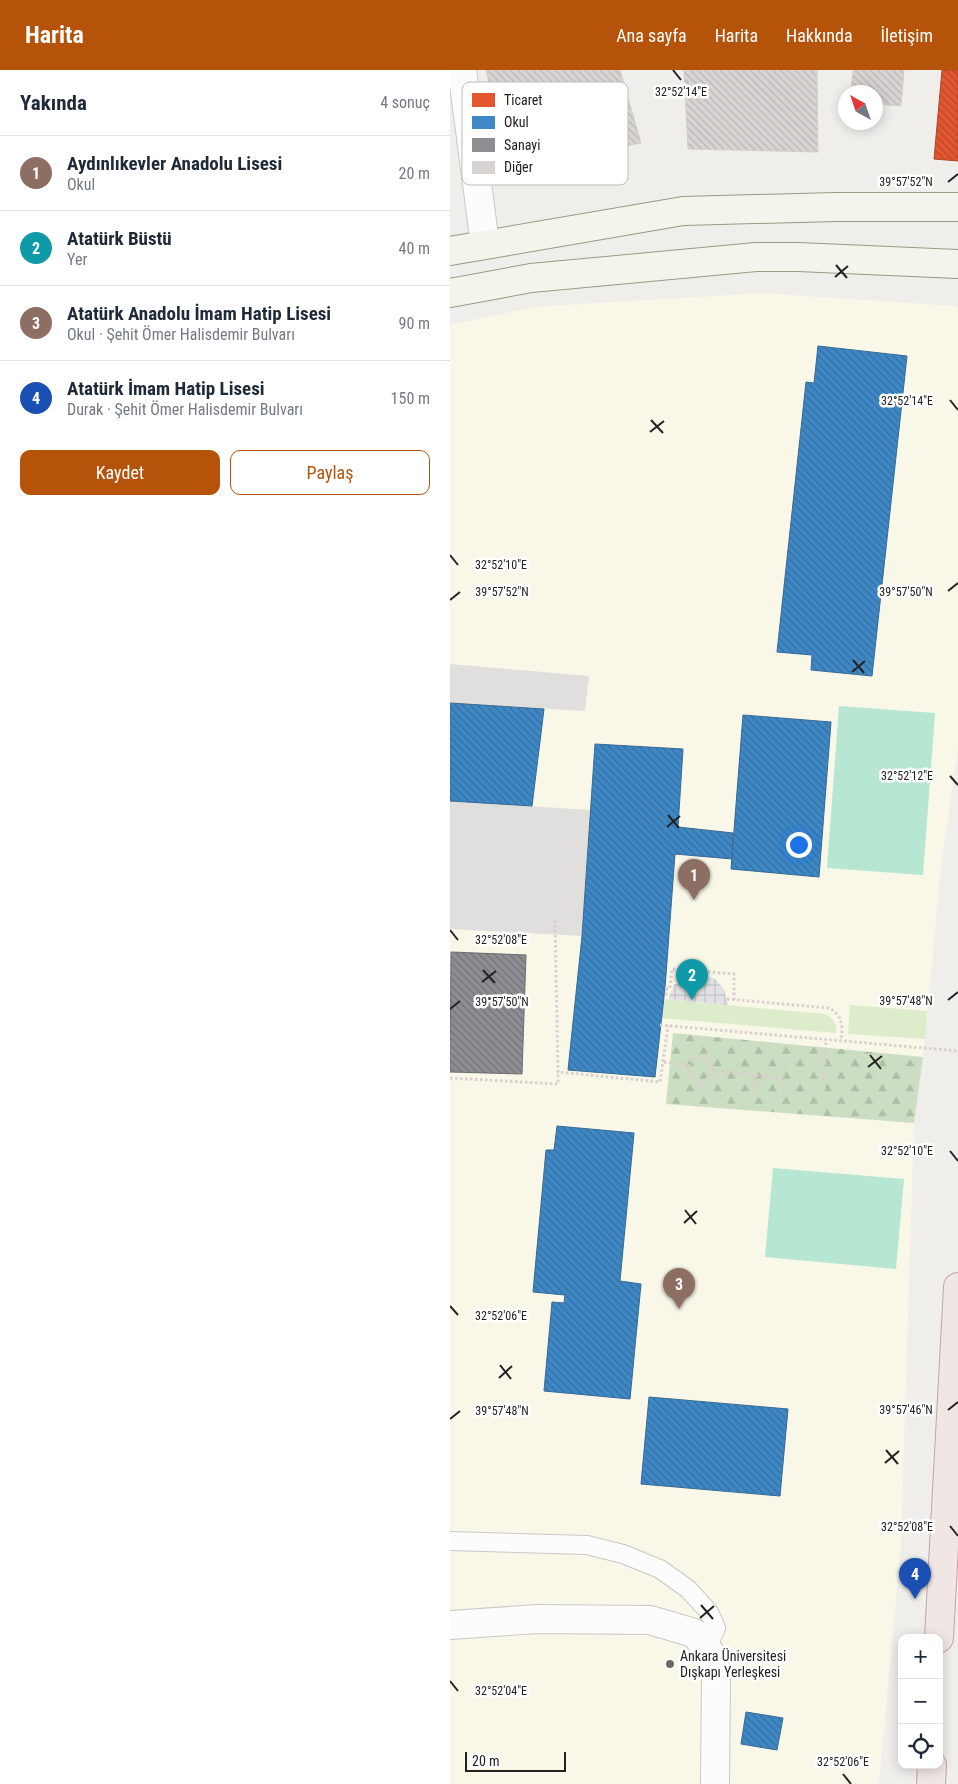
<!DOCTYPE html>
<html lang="tr">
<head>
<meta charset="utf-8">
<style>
	:root { --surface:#fff; --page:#f6f6f7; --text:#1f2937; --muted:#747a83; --line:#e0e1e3; --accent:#b45309 }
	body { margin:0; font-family:"Roboto Condensed",sans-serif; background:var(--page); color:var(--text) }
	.controls { position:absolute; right:15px; bottom:15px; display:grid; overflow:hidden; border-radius:10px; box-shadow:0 2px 12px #0003 }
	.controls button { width:45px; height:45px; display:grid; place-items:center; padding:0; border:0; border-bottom:1px solid var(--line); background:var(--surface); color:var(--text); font:25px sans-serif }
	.compass { position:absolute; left:388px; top:15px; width:45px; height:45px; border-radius:50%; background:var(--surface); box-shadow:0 2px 12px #0003; rotate:320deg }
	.scale { position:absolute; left:15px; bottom:12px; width:101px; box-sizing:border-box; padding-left:5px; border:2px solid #222; border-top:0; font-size:14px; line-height:18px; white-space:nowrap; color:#222; -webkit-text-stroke:4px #fff; paint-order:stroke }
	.you { position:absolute; left:348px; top:774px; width:18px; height:18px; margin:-12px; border:4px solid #fff; border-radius:50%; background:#1a73e8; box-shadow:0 0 0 8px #1a73e833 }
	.badge { display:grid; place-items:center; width:32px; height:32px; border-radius:50%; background:var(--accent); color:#fff; font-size:16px; font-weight:700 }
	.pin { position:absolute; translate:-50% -41px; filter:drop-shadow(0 1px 2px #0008) }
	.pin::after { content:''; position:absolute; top:26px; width:18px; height:15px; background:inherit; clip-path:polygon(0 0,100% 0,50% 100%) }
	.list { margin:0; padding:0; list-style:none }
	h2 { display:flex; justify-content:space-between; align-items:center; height:65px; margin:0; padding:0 20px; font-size:21px }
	h2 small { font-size:16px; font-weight:400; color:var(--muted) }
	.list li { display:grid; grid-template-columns:32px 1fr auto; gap:15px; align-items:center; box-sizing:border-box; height:75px; padding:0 20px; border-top:1px solid var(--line) }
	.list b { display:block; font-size:19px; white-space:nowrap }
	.list p { margin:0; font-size:16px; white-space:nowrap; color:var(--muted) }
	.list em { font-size:16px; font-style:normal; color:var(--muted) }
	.actions { display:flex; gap:10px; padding:15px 20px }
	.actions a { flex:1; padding:11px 0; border:1px solid var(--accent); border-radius:10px; text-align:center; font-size:18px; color:var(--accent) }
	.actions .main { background:var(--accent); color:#fff }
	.icon { flex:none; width:28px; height:28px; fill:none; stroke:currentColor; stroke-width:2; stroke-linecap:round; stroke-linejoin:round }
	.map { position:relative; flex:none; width:508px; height:1714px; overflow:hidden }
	header { display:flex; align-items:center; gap:30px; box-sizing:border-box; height:70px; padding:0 25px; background:var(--accent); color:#fff }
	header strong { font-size:24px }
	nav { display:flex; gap:28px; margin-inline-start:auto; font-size:18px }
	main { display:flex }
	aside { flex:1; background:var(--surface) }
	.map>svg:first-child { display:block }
</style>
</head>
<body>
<header>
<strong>Harita</strong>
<nav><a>Ana sayfa</a><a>Harita</a><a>Hakkında</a><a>İletişim</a></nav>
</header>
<main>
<aside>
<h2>Yakında<small>4 sonuç</small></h2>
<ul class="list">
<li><span class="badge" style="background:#8d6e63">1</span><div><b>Aydınlıkevler Anadolu Lisesi</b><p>Okul</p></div><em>20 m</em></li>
<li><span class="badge" style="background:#0f9aa8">2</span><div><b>Atatürk Büstü</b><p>Yer</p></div><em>40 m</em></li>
<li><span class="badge" style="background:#8d6e63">3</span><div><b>Atatürk Anadolu İmam Hatip Lisesi</b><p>Okul · Şehit Ömer Halisdemir Bulvarı</p></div><em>90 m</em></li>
<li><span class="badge" style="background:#1a4fb4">4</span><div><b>Atatürk İmam Hatip Lisesi</b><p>Durak · Şehit Ömer Halisdemir Bulvarı</p></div><em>150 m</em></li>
</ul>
<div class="actions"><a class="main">Kaydet</a><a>Paylaş</a></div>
</aside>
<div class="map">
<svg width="508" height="1714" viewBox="0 0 508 1714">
	<defs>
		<pattern id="forest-firs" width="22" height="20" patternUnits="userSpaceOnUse" patternTransform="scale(1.25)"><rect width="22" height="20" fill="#cbdec1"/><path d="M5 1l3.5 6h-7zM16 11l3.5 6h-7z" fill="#aebea6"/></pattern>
		<pattern id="plaza-grid" width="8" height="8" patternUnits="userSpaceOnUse" patternTransform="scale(1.25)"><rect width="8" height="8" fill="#e2e1e5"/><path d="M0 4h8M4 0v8" fill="none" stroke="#c2c1c4"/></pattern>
		<pattern id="shops-back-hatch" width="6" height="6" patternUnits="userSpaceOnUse" patternTransform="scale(1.25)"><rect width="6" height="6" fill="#e4572e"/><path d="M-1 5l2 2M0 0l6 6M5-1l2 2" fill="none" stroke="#b84827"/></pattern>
		<pattern id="schools-back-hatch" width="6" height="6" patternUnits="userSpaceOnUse" patternTransform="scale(1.25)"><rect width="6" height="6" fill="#3f88c5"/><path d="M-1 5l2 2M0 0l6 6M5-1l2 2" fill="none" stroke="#346fa0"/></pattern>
		<pattern id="industry-back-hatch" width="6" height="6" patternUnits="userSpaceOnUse" patternTransform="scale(1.25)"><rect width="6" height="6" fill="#8d8d92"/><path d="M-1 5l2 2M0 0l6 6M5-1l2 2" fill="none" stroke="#737377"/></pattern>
		<pattern id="building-back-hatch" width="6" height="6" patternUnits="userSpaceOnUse" patternTransform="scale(1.25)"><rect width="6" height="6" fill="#d7d4d2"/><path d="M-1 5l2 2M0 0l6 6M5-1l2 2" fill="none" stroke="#b8b6b4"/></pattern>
	</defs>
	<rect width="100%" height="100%" fill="#f0eeeb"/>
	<path fill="#f8f7e8" d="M311,223L505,236L508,238V678L490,806L475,969L464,1053L451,1474L429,1714H0V255L84,237Z"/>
	<g fill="#ddeccb">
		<path d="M213,929L374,944C382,947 388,954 386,963L211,948Z"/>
		<path d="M400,935L477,941L475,969L398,964Z"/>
	</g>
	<path fill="url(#forest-firs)" d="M223,963L473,987L464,1053L216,1034Z"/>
	<g fill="#b7e6d2">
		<path d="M389,636L485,643L473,805L377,798Z"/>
		<path d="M323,1098L454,1109L446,1199L315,1187Z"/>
	</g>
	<g fill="#e0dfde">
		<path d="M0,594L139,606L135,641L0,633Z"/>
		<path d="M0,731L140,740L132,866L0,859Z"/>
	</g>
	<path fill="url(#plaza-grid)" d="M243,905H252L265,909L274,919L278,935L218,929L224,915Z"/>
	<path fill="url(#shops-back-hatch)" stroke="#aa472a" d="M492,0H508V91L484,89Z"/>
	<g fill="url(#schools-back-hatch)" stroke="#366994">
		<path d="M368,276L457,286L422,606L361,600L362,585L327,582L356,312L364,313Z"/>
		<path d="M0,633L94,639L82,736L0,731Z"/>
		<path d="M293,645L381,652L369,807L281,799Z"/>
		<path d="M145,674L233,679L228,757L283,763L282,789L225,784L215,918L205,1007L118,1000L132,866Z"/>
		<path d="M107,1056L184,1063L170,1211L191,1214L180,1329L94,1321L102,1232L114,1233L115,1225L83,1222L96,1080H104Z"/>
		<path d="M199,1327L338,1339L330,1426L191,1414Z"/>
		<path d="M296,1642L333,1648L327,1680L291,1674Z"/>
	</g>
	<path fill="url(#industry-back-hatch)" stroke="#6d6d70" d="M1,882L76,885L72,1004L0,1002Z"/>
	<g fill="url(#building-back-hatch)" stroke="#d3d0cc">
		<path d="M36,0H170L191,73L59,98Z"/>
		<path d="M234,0H367L368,82L238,79Z"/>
		<path d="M403,0H454L451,36L426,34V22H401Z"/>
	</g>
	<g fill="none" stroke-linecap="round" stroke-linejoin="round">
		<defs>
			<path id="service" d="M0,1471L137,1475L173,1484L210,1499L238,1519L259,1542L266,1558L257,1578"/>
			<g id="minor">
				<path d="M12,0L35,174"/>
				<path d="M0,1555L88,1549L200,1550L244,1563L262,1585L266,1604L265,1714"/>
			</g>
			<g id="secondary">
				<path d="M0,181L233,141L385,137H508"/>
				<path d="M0,223L81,208L306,187H348L508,194"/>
			</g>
			<g id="trunk">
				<path d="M489,1568L508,1217"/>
				<path d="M481,1714L482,1695"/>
			</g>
		</defs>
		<use href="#service" stroke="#c9c8c7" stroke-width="20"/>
		<use href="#minor" stroke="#c9c8c7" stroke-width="30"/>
		<use href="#secondary" stroke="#999a82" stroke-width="30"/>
		<use href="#trunk" stroke="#c5a2ac" stroke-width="30"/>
		<g stroke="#dccecd" stroke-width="3" stroke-dasharray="2.5 2.5" stroke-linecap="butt">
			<path d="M105,850L108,1002L210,1012L218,956"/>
			<path d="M215,918H220L222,899L284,904V930"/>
			<path d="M217,918L216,924H219"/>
			<path d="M277,929L379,938C393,945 393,957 391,971"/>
			<path d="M210,955L508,981"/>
			<circle cx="250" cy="999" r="12"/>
			<path d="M254,987L260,981"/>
			<path d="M214,992L238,995"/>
			<path d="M262,1001L286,1003L288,991"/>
			<path d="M286,1003L333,1009L336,991"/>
			<path d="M304,1005L307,1026"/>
			<path d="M0,1008L108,1014V1002"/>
			<path d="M333,1009V1029"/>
			<path d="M374,1020L376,969"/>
			<path d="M249,1028L251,1011"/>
		</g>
		<use href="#service" stroke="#fdfcfc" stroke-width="18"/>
		<use href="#minor" stroke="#fdfcfc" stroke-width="28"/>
		<use href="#secondary" stroke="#f4f4ed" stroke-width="28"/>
		<use href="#trunk" stroke="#f0e6e4" stroke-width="28"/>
	</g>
	<path fill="none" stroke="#222" stroke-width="2" d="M223,0L231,10M498,112L508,104M386,195L397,208M385,207L398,196M500,330L508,340M201,350L213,363M200,362L214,351M0,485L8,495M498,521L508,513M0,530L10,522M403,590L414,603M402,602L415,591M500,706L508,715M218,745L229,758M217,757L230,746M0,860L8,870M33,900L45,913M32,912L46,901M498,930L508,922M0,939L10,931M420,985L431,999M418,997L432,986M500,1081L508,1091M235,1140L246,1154M234,1153L247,1141M0,1236L8,1245M50,1295L61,1309M49,1308L62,1296M498,1340L508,1332M0,1349L10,1341M436,1380L448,1394M435,1393L449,1381M500,1456L508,1466M251,1535L263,1549M250,1548L264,1536M0,1611L8,1621M393,1704L401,1714"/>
	<circle fill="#6a6968" stroke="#fff" stroke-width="2" cx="220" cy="1594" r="5"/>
	<g text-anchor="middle" stroke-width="5" stroke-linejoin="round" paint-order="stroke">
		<g font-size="14" fill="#222" stroke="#fff" text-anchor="start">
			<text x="230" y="1591">Ankara Üniversitesi<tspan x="230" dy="16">Dışkapı Yerleşkesi</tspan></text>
		</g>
	</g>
	<rect x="12" y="12" width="166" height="103" rx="8" fill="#fff" stroke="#bdbdbd" stroke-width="1"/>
	<rect x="22" y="23" width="23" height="14" fill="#e4572e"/>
	<rect x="22" y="46" width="23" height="13" fill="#3f88c5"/>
	<rect x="22" y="68" width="23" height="14" fill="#8d8d92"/>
	<rect x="22" y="91" width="23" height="13" fill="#d7d4d2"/>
	<g font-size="14" fill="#222">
		<text x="54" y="35">Ticaret</text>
		<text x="54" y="57">Okul</text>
		<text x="54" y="80">Sanayi</text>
		<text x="54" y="102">Diğer</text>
	</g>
	<g font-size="12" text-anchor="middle" fill="#222" stroke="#fff" stroke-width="5" stroke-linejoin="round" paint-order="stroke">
		<text x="231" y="26">32°52'14"E</text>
		<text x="456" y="116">39°57'52"N</text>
		<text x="457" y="335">32°52'14"E</text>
		<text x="51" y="499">32°52'10"E</text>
		<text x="456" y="526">39°57'50"N</text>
		<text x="52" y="526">39°57'52"N</text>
		<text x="457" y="710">32°52'12"E</text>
		<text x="51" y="874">32°52'08"E</text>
		<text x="456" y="935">39°57'48"N</text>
		<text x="52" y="936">39°57'50"N</text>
		<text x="457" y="1085">32°52'10"E</text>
		<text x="51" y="1250">32°52'06"E</text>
		<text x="456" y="1344">39°57'46"N</text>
		<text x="52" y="1345">39°57'48"N</text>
		<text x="457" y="1461">32°52'08"E</text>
		<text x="51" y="1625">32°52'04"E</text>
		<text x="393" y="1696">32°52'06"E</text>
	</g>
</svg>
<div class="controls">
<button>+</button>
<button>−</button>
<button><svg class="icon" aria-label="locate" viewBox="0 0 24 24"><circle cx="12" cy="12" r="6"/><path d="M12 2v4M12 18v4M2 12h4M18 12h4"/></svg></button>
</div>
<svg class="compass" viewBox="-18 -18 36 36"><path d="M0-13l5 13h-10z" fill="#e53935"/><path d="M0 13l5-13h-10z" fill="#747a83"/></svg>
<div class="scale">20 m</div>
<div class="you"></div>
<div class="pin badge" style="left:244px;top:830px;background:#8d6e63">1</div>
<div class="pin badge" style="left:242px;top:930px;background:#0f9aa8">2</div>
<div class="pin badge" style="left:229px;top:1239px;background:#8d6e63">3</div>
<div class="pin badge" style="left:465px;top:1529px;background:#1a4fb4">4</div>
</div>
</main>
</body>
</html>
